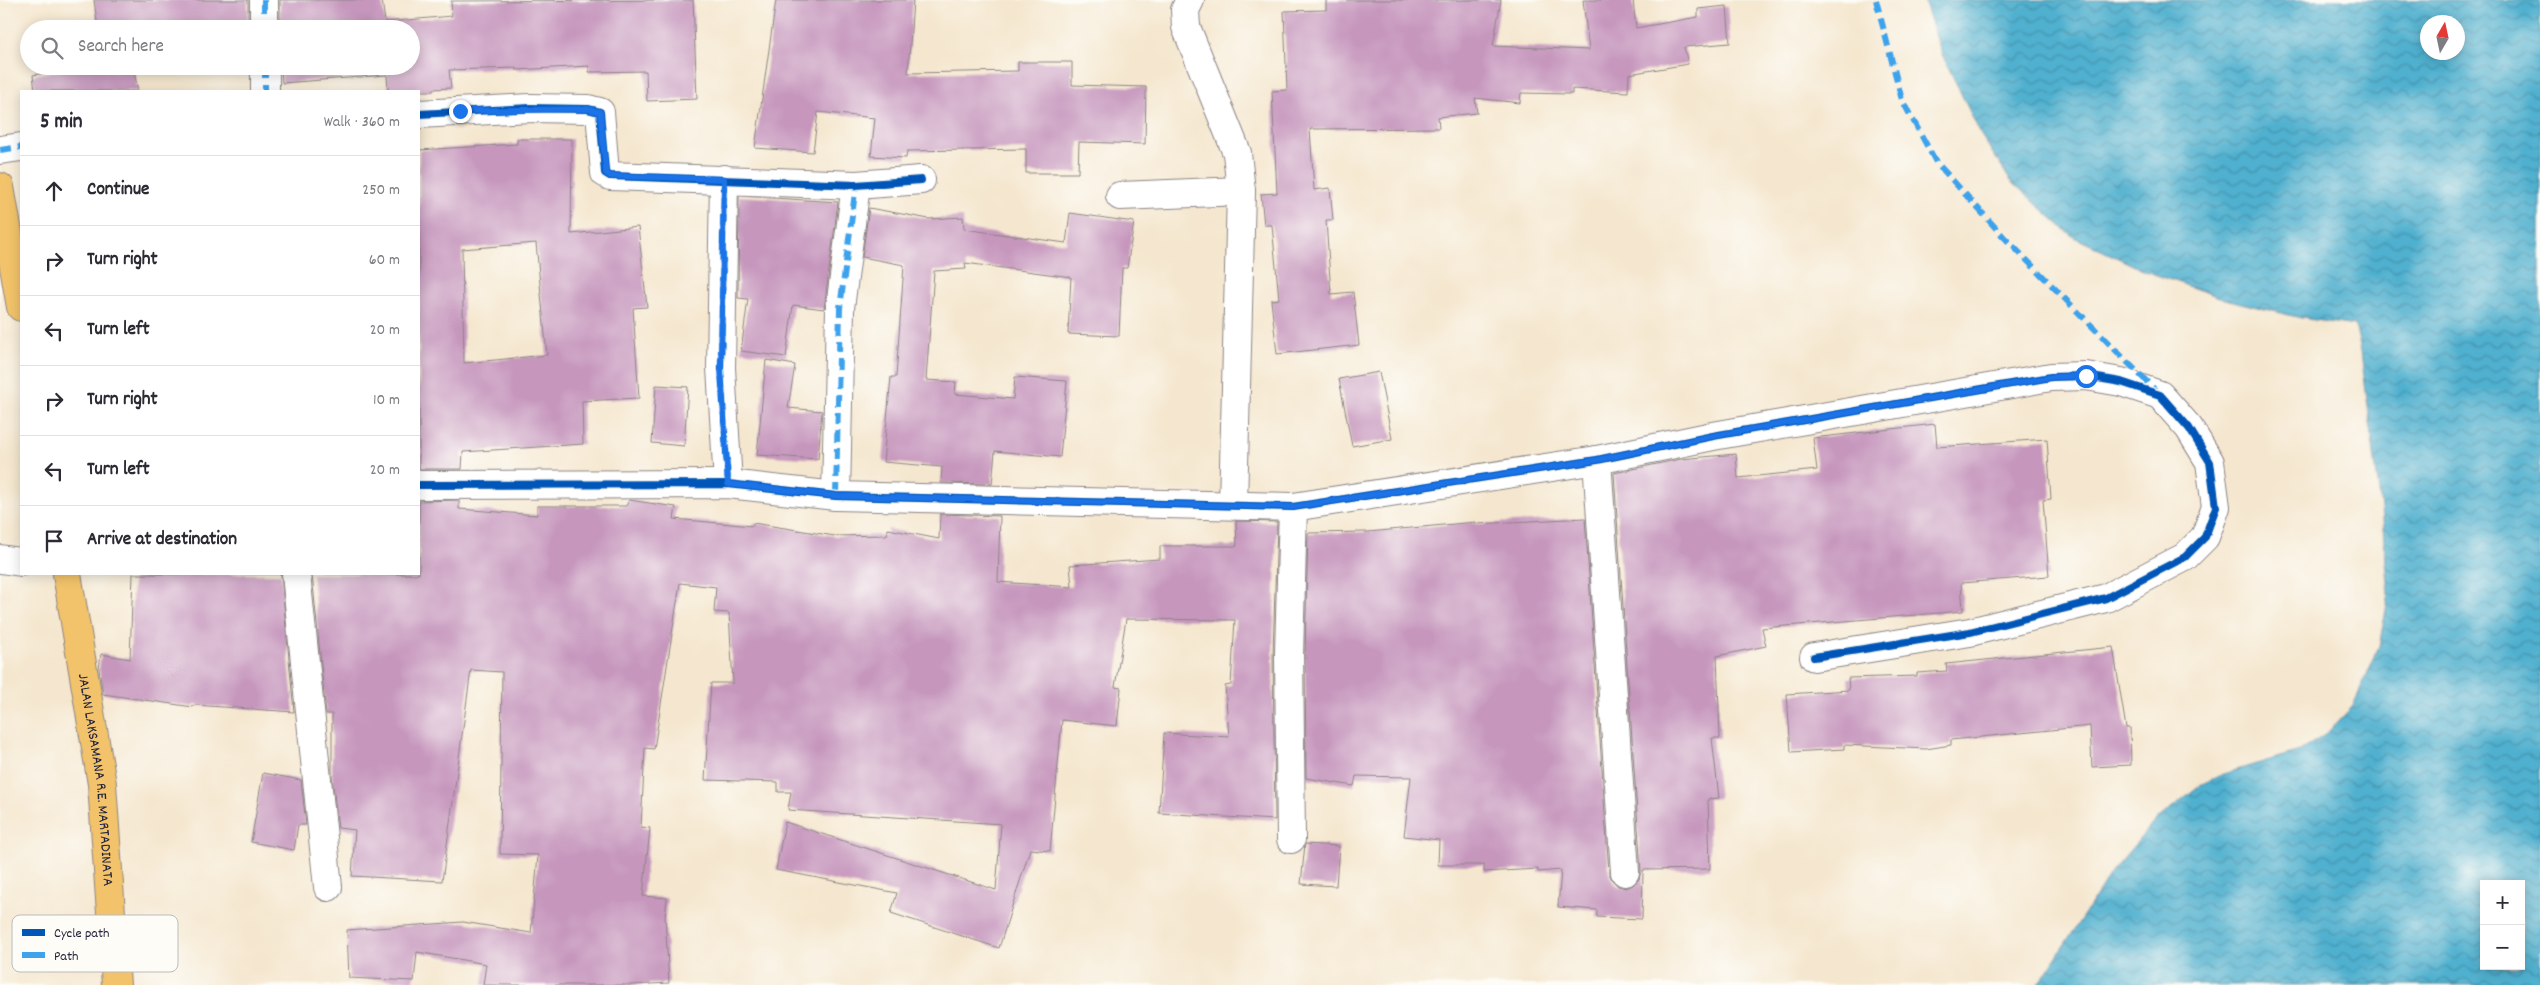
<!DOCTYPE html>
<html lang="en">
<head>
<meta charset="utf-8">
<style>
	:root { --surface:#fff; --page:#f2f2f3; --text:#2b2b33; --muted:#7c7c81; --line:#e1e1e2 }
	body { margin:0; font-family:Dekko,sans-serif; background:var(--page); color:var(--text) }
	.controls { position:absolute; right:15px; bottom:15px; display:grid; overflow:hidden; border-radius:0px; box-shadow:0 2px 12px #0003 }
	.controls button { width:45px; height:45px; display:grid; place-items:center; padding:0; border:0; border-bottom:1px solid var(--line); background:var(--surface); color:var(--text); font:25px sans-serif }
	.compass { position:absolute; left:2420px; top:15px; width:45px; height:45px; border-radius:50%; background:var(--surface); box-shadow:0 2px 12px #0003; rotate:9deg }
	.stop { position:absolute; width:15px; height:15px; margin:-11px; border:4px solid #1a73e8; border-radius:50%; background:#fff }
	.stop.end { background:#1a73e8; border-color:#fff; box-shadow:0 1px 5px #0008 }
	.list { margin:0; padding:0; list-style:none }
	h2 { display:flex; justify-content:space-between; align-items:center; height:65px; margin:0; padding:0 20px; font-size:21px }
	h2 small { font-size:16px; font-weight:400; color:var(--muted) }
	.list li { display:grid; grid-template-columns:32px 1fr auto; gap:15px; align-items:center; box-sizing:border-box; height:70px; padding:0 20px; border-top:1px solid var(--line) }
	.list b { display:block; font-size:19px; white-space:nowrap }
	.list em { font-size:16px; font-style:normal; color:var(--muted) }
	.icon { flex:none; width:28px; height:28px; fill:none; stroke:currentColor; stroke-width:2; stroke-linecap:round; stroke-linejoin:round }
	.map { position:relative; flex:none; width:2540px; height:985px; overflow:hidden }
	.search { position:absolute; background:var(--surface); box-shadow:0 2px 12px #0003; left:20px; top:20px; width:400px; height:55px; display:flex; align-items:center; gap:12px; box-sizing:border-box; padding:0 18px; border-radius:28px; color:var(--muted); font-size:19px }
	.panel { position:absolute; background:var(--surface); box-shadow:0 2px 12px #0003; left:20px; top:90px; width:400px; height:485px; border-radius:0px }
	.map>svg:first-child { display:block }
</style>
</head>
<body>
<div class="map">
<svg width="2540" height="985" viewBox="0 0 2540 985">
	<defs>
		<pattern id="water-waves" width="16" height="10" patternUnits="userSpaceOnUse" patternTransform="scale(1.25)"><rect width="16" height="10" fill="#50b0cf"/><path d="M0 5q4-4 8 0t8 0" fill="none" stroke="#428fa9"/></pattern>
	</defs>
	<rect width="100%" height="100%" fill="#fdfcf7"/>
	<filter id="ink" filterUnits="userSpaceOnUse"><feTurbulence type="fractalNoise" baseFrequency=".02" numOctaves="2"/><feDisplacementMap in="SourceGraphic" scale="10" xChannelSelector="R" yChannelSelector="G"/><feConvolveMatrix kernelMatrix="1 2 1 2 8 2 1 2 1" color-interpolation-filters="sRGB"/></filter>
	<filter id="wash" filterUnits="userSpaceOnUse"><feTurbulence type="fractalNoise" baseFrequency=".0096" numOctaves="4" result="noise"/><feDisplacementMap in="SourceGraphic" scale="20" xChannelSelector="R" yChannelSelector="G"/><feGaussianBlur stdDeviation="1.12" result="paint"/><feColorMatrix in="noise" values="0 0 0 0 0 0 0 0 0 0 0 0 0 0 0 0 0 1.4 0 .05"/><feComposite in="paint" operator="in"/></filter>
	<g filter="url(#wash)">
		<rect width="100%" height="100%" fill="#f5e7cf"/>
		<path fill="url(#water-waves)" stroke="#396985" fill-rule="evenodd" d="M1924,0H2540V985H2038L2113,870L2155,821L2200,785L2223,774L2300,751L2325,735L2353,706L2379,647L2389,593L2381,508L2360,345L2355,326L2301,318L2225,299L2145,271L2072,236L2010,180L1981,135L1941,52ZM2428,22H2458V52H2428ZM2484,884H2521V966H2484Z"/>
		<g id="blocks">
			<g fill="#c696bd" fill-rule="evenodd">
				<path d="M94,0H248V29H98Z"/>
				<path d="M280,0H382L385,22L452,16L451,1L693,0L697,99L647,101L646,71L589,72V66L516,70V68L449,70L451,88L433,89V91H388L387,75L282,83L281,66H411V29H280Z"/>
				<path d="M776,0H913L908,73L1018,71V62H1072V85L1146,87L1145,144L1079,142L1078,173H1026V149L907,151L906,158L871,156L875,118L818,112L813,152L755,148Z"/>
				<path d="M1326,0H1501L1493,46L1589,50L1583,0H1633L1636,28L1698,17V9L1727,6L1730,43L1684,47L1688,64L1629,74L1628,92L1572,89V94L1521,93L1520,103L1475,98L1477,113L1438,117L1439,128L1310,129L1314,190L1330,188L1333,220H1326L1331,294L1353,292L1359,345L1277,354L1271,300L1279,299L1272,225H1264L1261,194L1277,193L1272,91L1287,90L1284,11L1326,10Z"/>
				<path d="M86,66H133L138,91H35L33,75Z"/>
				<path d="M517,139H572L571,234L638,227L647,307L633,308L639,398L582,401L583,444L463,452L462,469H419V150L517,144ZM536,243L547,355L464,363L462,249Z"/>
				<path d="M739,196L838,202L824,309L793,305L786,357L741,351L748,299L738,298Z"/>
				<path d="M869,208L929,219L963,217L964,229L1066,243L1070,213L1134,222L1127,268H1122L1119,336L1068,334L1071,277L965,263L966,269L934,271L926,380L956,382L955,394L1013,399L1015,377L1067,381L1060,457L995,451L992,484L941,483L942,467L883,462L891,377H896L904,265L862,257Z"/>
				<path d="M766,360L795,365L788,408L822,411L818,459L757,455Z"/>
				<path d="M1379,372L1392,439L1352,446L1339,379Z"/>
				<path d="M656,385L688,387L684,446L652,443Z"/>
				<path d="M1935,424L1937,447L2047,439L2051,499L2043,500L2049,576L1961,583L1963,611L1762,628L1766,646L1717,656L1720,738H1712L1719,798L1708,799L1710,869L1643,870L1642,919L1597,917V910L1558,907L1561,870L1538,872V869L1484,872V865H1438L1439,840L1404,836L1411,777L1356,776L1354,786L1306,778L1305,654L1308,533L1368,532L1476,522V524L1585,518L1609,873L1612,880L1618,886L1626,888L1633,885L1639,879L1641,871L1614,473L1681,459L1736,454L1738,478L1817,470L1813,438Z"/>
				<path d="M459,500V509L537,515V506H626L629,500L676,507L674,519L753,526V523L835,536L887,535L888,529L939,539L940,514L1000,516L998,582L1072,587L1070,565L1160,559V546H1237L1236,521L1277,522L1273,654L1275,820L1159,813L1164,733L1229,737L1225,686L1231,685L1235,620L1126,619L1115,687L1121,688L1117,726L1062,720L1050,851L1030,849L999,948L891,913L897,893L776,870L785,822L996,890L1001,824L788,810L791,792H778V782L705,780L711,683H733L729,613L714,612L716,587L680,583L654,749L645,748L641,827L650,828L643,896L667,898L665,917L669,983L632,985H483L486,964L417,952L414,981L349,978L347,930L463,922L531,933L538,855L500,854L502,672L471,670L442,881L352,876L355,830L338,828L332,776V714H326L312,574H419V501Z"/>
				<path d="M133,574H281L294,712L194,705L193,707L103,694L99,669L101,654L130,659Z"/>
				<path d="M2113,647L2126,728H2130L2131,765L2092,767L2090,726L1951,740V745L1926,749L1844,745V749L1791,752L1787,694L1849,690L1848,678L1917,676V673L1947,671L1946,664Z"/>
				<path d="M263,773L301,780L306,825H298L294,850L251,842Z"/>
				<path d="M1305,844L1339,846L1336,886L1301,884Z"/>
			</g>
		</g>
	</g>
	<g filter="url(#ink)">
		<use href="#blocks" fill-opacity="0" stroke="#8c8485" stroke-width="1"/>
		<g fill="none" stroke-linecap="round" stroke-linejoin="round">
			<defs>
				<g id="minor">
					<path d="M264,0V29"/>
					<path d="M1190,0L1185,10L1186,27L1237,153L1241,191"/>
					<path d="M265,66V91"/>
					<path d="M419,114L530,108L588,109L600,112L605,173L610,176L856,185L921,180"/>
					<path d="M0,150L21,147"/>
					<path d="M724,179L721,368L728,484"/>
					<path d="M1120,196L1241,191L1233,505"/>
					<path d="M1597,460L1625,872"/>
					<path d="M419,485L728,484L836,496L1293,507L1597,460L1713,436L2051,377L2086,376L2121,382L2160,395L2189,428L2210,462L2216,507L2205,537L2185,557L2106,598L1970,632L1814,657"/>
					<path d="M836,496L840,308L856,185"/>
					<path d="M0,559L21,562"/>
					<path d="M296,574L328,887"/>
					<path d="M1291,839L1289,654L1293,507"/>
				</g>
				<g id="major">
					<path d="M0,187L21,307"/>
					<path id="s1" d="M67,574L102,784L116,985"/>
				</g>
			</defs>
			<use href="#minor" stroke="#8c8485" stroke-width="30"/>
			<use href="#major" stroke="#8c8485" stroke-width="30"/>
			<use href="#minor" stroke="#fff" stroke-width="28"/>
			<use href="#major" stroke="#f2c36a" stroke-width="28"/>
			<g stroke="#3ea2ec" stroke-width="6" stroke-dasharray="12 6" stroke-linecap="butt">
				<path d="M264,0V29"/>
				<path d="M1876,0L1902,100L1936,162L2003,236L2156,391"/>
				<path d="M265,66V91"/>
				<path d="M0,150L21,147"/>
				<path d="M724,179L721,368L728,484"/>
				<path d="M836,496L840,308L856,185"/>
			</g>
			<defs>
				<g id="cycleway">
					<path d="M419,114L530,108L588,109L600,112L605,173L610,176L856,185L921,180"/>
					<path d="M419,485L728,484L836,496L1293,507L1597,460L1713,436L2051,377L2086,376L2121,382L2160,395L2189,428L2210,462L2216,507L2205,537L2185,557L2106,598L1970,632L1814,657"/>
				</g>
			</defs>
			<use href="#cycleway" stroke="#fdfcf7" stroke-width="11"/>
			<use href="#cycleway" stroke="#0057b8" stroke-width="8"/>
		</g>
	</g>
	<g fill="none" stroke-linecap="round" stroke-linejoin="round" filter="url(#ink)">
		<path stroke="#1a73e8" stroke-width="6" d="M460,111L588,109L600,112L606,173L610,176L724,179L721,368L728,484L836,496L1293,507L1597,460L1713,436L2052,377L2086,376"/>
	</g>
	<g text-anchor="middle" stroke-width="5" stroke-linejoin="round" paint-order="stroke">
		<g font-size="15" fill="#22223b" stroke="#fdfcf7">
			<text dy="5" stroke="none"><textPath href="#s1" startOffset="208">JALAN LAKSAMANA R.E. MARTADINATA</textPath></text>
		</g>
	</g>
	<rect x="12" y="915" width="166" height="57" rx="8" fill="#fdfcf7" stroke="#bbbbbf" stroke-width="1"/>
	<rect x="22" y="929" width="23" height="7" fill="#0057b8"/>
	<rect x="22" y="952" width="23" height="6" fill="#3ea2ec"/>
	<g font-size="14" fill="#22223b">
		<text x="54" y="937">Cycle path</text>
		<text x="54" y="960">Path</text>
	</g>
</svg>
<div class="controls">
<button>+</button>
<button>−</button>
</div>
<svg class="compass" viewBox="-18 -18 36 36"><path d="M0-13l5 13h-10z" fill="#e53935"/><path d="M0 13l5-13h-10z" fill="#7c7c81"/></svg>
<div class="stop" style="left:2086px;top:376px"></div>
<div class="stop end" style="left:460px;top:111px"></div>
<div class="search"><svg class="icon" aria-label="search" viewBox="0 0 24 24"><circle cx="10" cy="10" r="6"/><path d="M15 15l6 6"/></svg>Search here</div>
<section class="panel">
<h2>5 min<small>Walk · 360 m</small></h2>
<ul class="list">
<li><svg class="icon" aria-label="ahead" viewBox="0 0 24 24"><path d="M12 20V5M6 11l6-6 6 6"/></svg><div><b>Continue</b></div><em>250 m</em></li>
<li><svg class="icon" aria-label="right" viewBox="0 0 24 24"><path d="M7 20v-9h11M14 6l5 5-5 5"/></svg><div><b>Turn right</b></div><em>60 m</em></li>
<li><svg class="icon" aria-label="left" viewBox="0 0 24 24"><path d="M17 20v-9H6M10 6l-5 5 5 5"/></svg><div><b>Turn left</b></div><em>20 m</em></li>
<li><svg class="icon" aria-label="right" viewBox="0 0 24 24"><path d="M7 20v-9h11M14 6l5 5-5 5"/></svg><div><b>Turn right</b></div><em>10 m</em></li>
<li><svg class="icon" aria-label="left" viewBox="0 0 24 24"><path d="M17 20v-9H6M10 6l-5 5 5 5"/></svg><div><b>Turn left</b></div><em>20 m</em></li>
<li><svg class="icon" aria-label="arrive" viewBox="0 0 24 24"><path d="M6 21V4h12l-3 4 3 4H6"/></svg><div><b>Arrive at destination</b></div></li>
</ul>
</section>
</div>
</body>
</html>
